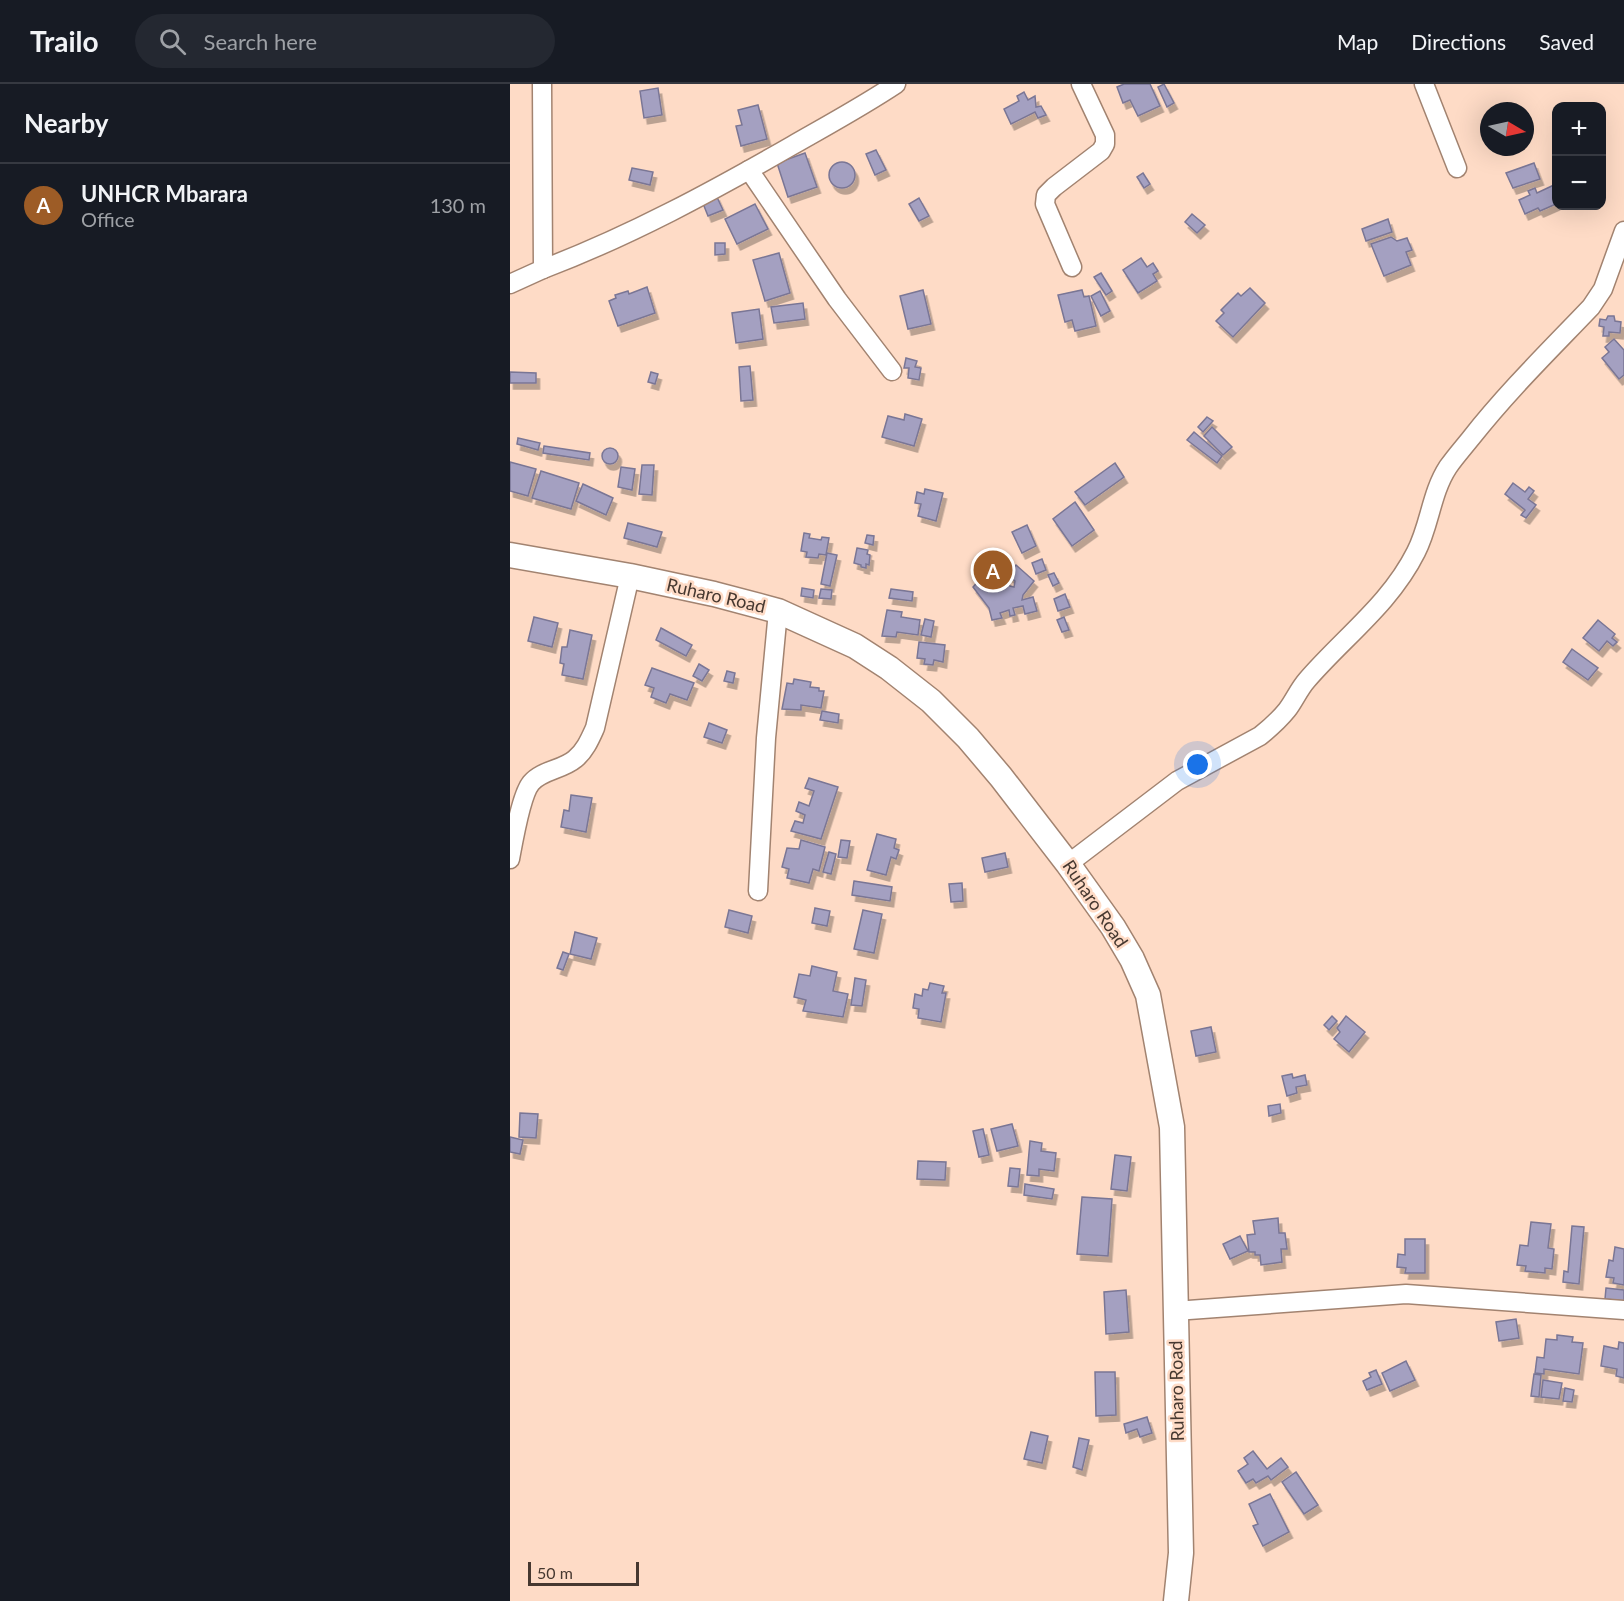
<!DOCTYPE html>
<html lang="en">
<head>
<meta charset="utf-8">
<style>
	:root { --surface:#171b24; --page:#242831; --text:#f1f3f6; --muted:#9ea1a6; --line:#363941; --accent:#9d5c26 }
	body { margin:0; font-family:Lato,sans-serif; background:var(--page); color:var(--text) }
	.controls { position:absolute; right:18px; top:18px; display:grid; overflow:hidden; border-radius:12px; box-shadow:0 6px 24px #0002 }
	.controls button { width:54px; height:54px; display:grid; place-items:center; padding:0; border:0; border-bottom:2px solid var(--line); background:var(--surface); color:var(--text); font:30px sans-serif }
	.compass { position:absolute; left:970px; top:18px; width:54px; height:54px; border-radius:50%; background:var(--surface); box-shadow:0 6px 24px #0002; rotate:99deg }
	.scale { position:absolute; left:18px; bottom:15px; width:111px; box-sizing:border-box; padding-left:6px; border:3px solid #463830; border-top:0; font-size:16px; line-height:21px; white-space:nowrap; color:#463830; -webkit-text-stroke:4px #fedbc6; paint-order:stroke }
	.you { position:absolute; left:688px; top:681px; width:21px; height:21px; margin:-15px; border:4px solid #fff; border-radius:50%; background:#1a73e8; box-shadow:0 0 0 9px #1a73e833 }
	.badge { display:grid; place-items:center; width:39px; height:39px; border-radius:50%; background:var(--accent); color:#fff; font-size:20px; font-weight:700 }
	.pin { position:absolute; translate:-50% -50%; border:3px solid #fff; box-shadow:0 2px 6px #0006 }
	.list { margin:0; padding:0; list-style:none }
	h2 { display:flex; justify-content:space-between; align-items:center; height:78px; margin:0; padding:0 24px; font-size:26px }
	h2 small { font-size:20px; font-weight:400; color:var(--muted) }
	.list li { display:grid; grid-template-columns:39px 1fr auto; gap:18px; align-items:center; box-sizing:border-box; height:84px; padding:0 24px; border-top:2px solid var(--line) }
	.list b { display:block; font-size:22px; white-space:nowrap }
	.list p { margin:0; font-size:20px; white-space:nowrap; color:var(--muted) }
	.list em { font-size:20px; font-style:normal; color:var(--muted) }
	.icon { flex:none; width:33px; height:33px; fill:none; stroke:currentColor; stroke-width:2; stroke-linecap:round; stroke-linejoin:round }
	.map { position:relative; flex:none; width:1114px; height:1517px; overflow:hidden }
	header { display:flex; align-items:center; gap:36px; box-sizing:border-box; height:84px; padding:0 30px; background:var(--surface); border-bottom:2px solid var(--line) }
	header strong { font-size:28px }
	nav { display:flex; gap:33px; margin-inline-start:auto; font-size:21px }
	.search { width:420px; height:54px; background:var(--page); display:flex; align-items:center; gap:15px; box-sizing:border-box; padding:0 21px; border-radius:33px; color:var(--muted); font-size:22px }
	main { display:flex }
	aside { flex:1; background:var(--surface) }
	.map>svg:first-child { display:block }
</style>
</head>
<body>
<header>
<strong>Trailo</strong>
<div class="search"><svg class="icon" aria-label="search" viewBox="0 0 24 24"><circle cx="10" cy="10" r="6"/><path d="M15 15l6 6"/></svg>Search here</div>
<nav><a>Map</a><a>Directions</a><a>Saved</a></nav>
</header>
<main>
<aside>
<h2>Nearby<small></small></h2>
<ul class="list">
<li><span class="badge">A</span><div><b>UNHCR Mbarara</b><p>Office</p></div><em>130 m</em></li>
</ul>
</aside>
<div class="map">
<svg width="1114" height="1517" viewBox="0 0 1114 1517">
	<defs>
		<filter id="shadow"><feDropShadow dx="3.5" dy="6" stdDeviation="0" flood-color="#0004"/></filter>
	</defs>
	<rect width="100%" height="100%" fill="#fedbc6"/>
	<g fill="#a4a0c1" stroke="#7a7695" stroke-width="1.5" filter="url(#shadow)">
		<path d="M614,0H640L650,22L628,32L620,16L613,19L607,3Z"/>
		<path d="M654,0L664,19L657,23L648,3Z"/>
		<path d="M148,4L152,31L134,34L130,7Z"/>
		<path d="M514,8L518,16L525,12L526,23L531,22L536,31L528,34L525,28L501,40L494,25L509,17L507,12Z"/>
		<path d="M248,21L257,55L231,62L226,42L232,41L228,26Z"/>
		<path d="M366,66L376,86L365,91L356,70Z"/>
		<path d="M295,69L307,103L278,113L267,79Z"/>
		<circle cx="332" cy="91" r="13"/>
		<path d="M1024,79L1030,95L1003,104L996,89Z"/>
		<path d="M122,84L143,88L140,101L119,96Z"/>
		<path d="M633,89L640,100L634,104L627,93Z"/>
		<path d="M1046,100V120L1030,127L1028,124L1015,130L1009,116L1020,111L1018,107L1025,104L1027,109Z"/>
		<path d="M206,111L213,126L198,132L192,117Z"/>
		<path d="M409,114L419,132L409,137L399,120Z"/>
		<path d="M245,120L258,145L227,160L215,135Z"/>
		<path d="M682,130L695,141L687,149L675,138Z"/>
		<path d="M878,135L882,148L856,157L852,145Z"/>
		<path d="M881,153L887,157L897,154L902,166L896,168L901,181L874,192L861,160Z"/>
		<path d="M205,159H215V170L205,171Z"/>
		<path d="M269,169L280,209L255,217L243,176Z"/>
		<path d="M631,174L637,183L643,179L648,187L643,190L647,197L628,209L613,186Z"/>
		<path d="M591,189L602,207L596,211L584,193Z"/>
		<path d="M137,203L145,229L108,242L99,217L106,214L105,211L118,207L119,210Z"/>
		<path d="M740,204L755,219L723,253L706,237L714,229L711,226L728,209L731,212Z"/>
		<path d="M413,206L421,240L398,245L390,212Z"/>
		<path d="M572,206L574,213L579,212L586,242L565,247L562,236L555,238L548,211Z"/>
		<path d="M590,207L600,227L591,232L581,212Z"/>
		<path d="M293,219L295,235L264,239L261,223Z"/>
		<path d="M249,225L253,255L226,259L222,229Z"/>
		<path d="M1098,232H1104L1105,237L1111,238L1110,249L1099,248V252H1093L1094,243L1089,242L1090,235L1096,236Z"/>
		<path d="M1104,255L1114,266V291L1109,295L1092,274L1099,268L1095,263Z"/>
		<path d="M396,274L407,277L405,283L411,284L409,296L398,294L399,284H394Z"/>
		<path d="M240,282L243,316L231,317L229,283Z"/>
		<path d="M0,288L26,289V299H0Z"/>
		<path d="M141,288L148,290L145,300L138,298Z"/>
		<path d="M395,330L412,335L404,362L372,353L378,332L394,336Z"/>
		<path d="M697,333L703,337L693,348L688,343Z"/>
		<path d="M702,343L722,363L713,371L694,352Z"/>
		<path d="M684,348L712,372L707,379L677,356Z"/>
		<path d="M8,354L30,359L28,366L7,360Z"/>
		<path d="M34,362L80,369L79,376L33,369Z"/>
		<circle cx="100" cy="372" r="8"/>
		<path d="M0,378L26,385L18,412L0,407Z"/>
		<path d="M605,379L614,393L575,421L565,408Z"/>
		<path d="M132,381H144L142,411L129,410Z"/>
		<path d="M111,383L125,385L122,406L108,403Z"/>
		<path d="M31,387L69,399L61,425L22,414Z"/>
		<path d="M1003,399L1015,408L1019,403L1024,407L1018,415L1026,421L1016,434L1011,431L1015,426L995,410Z"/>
		<path d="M73,400L103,414L96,431L66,417Z"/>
		<path d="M415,405L433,409L426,437L408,432L411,420L405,419L407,408L414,410Z"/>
		<path d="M565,418L584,446L562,462L543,435Z"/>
		<path d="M118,439L152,448L147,463L114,454Z"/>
		<path d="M517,441L526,462L512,469L502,448Z"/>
		<path d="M294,449L300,450L299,454L311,456L312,453L319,454L316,471L309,470L308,474L296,473L297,468L291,467Z"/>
		<path d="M357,451L364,452L363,461L355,459Z"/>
		<path d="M347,464L358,466L357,470L360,471L359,481L356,480V484L351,483V481L344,479Z"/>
		<path d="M317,469L327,471L320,502L311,500Z"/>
		<path d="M532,475L536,486L526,490L522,479Z"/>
		<path d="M506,481L524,497L513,511L512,516L523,513L527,527L515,530L513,522L503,524L505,531L500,532L499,526L490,529L492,534L482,536L479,524L463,503L473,492L486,495L485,502H491L492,498H498L500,502L504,503L505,497L498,491Z"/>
		<path d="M544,489L549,499L543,502L538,491Z"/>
		<path d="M292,504L304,506L303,514L291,512Z"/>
		<path d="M311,505L322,506L321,515L309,514Z"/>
		<path d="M381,505L403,508L402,517L379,514Z"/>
		<path d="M555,510L560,523L548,527L544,515Z"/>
		<path d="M377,526L392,528L391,533L410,536L408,551L387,548L386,553L372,552Z"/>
		<path d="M24,533L48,539L42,563L18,557Z"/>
		<path d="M554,533L559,546L552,548L547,536Z"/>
		<path d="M415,535L424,537L421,553L411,551Z"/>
		<path d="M1088,536L1105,550L1102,554L1107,558L1103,562L1097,557L1089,567L1073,554Z"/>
		<path d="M151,544L182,561L176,572L146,556Z"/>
		<path d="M60,546L82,551L73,595L52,591L54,580L50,579L52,563H57Z"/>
		<path d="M409,558L435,561L433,578L424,576L423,581L414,580L415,575L407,574Z"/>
		<path d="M1062,565L1088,584L1078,596L1053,578Z"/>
		<path d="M189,580L199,586L192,597L183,592Z"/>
		<path d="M142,584L184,599L177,616L160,610L156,619L141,613L144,604L135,601Z"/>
		<path d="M217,587L225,589L223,599L214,597Z"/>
		<path d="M284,595L301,598L300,603L309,604V607H314L311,624L291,621V626L272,625L277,599L283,600Z"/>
		<path d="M312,627L329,630L328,639L310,636Z"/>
		<path d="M199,639L217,646L212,659L194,653Z"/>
		<path d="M299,694L328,703L311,755L281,747L285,737L293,739L295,731L286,727L289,718L299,722L304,707L295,704Z"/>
		<path d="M61,711L82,714L76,748L51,743L54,726L59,727Z"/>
		<path d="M367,750L386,755L384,764L389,766L386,775L381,773L376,791L357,786Z"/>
		<path d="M291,756L315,763L309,787L303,785L299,799L277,794L279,785L272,783L277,764L289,765Z"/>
		<path d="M331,756L340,757L337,774L328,773Z"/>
		<path d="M319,768L326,770L321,790L313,788Z"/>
		<path d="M495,769L498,783L475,788L472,774Z"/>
		<path d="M344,797L382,803L380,817L342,811Z"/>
		<path d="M452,799L453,817L441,818L439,800Z"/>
		<path d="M305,824L320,827L317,842L302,839Z"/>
		<path d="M219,826L242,832L238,849L215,843Z"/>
		<path d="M353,826L372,830L364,869L344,865Z"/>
		<path d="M65,848L87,854L81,875L60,870Z"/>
		<path d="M53,868L59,870L53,886L47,884Z"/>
		<path d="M302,882L327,888L323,907L338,910L333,933L293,927L296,916L284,913L289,890L300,892Z"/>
		<path d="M345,894L356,896L352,922L341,921Z"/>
		<path d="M420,899L434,902L432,909H436L431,938L408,934L409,925L403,924L405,910L412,912L413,905L418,906Z"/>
		<path d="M822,932L827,937L819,946L814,941Z"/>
		<path d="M836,932L855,948L839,968L824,955L830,948L827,944Z"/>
		<path d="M701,943L706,968L686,972L681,947Z"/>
		<path d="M782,990L783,994L795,991L797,1001L786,1003L787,1009L777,1012L772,992Z"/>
		<path d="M770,1020L771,1029L759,1032L758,1022Z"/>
		<path d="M10,1029L28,1030L26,1054L9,1053Z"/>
		<path d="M502,1040L508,1062L487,1067L481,1045Z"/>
		<path d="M473,1045L479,1071L469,1073L463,1047Z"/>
		<path d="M0,1053L13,1056L10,1070L0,1068Z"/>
		<path d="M520,1057L532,1059L531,1067L546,1069L544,1087L529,1085V1092L517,1091Z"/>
		<path d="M605,1071L621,1073L617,1107L601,1105Z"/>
		<path d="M408,1077L436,1078L435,1096L407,1095Z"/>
		<path d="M500,1084L510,1085L508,1103L498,1102Z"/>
		<path d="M515,1100L544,1105L542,1115L514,1111Z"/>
		<path d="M572,1113L602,1115L598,1172L567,1170Z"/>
		<path d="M768,1134L769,1149H775L777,1165H771L772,1178L751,1181L750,1171H745V1168H739L737,1151L745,1150L743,1137Z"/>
		<path d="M1021,1138L1041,1140L1038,1164L1044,1165L1042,1185L1035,1184V1189L1015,1187L1016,1182L1007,1181L1010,1161L1018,1162Z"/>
		<path d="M1062,1142L1074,1143L1069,1200L1053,1198L1054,1187L1058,1188Z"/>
		<path d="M730,1152L738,1167L720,1175L713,1160Z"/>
		<path d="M895,1155H915V1189H895L896,1184L887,1183L888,1170L895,1171Z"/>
		<path d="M1105,1163L1114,1165V1201L1103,1199L1104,1194L1096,1193L1099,1176L1103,1177Z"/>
		<path d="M1096,1204L1114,1206V1217L1095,1215Z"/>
		<path d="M616,1206L619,1248L596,1250L594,1208Z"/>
		<path d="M1006,1235L1009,1254L989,1257L986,1238Z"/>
		<path d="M1047,1251L1063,1253L1062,1258L1073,1259L1069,1290L1034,1285V1290L1025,1289L1027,1273L1034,1274L1036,1255L1047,1256Z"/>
		<path d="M1109,1258L1114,1259V1294L1106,1292L1107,1285L1091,1282L1094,1262L1108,1265Z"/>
		<path d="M896,1277L905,1296L880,1307L872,1289Z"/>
		<path d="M866,1286L872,1300L857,1306L853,1297L861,1293L859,1289Z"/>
		<path d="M585,1288H605L606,1331L586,1332Z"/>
		<path d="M1024,1290L1031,1291L1029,1313L1021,1312Z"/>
		<path d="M1033,1296L1052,1299L1049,1315L1031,1313Z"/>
		<path d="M1055,1304L1064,1306L1062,1318L1053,1317Z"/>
		<path d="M637,1333L642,1349L630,1353L627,1345L616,1349L614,1340Z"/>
		<path d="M521,1348L538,1352L532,1379L514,1375Z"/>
		<path d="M569,1354L579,1356L572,1386L563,1383Z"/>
		<path d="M743,1367L757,1385L771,1374L778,1383L761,1396L758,1392L746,1399L743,1395L736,1399L728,1387L738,1380L734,1374Z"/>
		<path d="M786,1388L808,1421L794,1430L772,1398Z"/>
		<path d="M760,1410L779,1448L753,1462L743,1442L748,1440L739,1420Z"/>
	</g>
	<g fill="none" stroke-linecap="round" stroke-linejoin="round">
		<defs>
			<g id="street">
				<path d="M914,0L947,84"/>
				<path d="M239,86L327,215L382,287"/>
				<path d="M562,183L535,120L536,111L544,103L591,67L595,60V51L571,0"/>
				<path d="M33,185C120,152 203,107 283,61C318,41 353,22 386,0"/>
				<path d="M0,200L33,185L32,0"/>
				<path d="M0,775C3,759 11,711 21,699C32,686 52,686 65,675C75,667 80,655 85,644L120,492"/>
				<path d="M558,780L667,697L750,652C760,644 769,636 777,626C784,617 789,605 797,596C834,553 880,520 906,468C920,441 921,409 938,383C945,373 953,364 961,354C998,307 1040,266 1081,223L1093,205L1114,147"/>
				<path d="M248,807L256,654L268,527"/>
				<path d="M665,1227L896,1210L1114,1226"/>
			</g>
			<path id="secondary" d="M0,471L120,492L204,510L268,527L345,562L379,584L421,617L458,654L491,693L558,780L603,843L622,875L638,911L662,1043L671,1469L666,1517"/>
		</defs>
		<use href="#street" stroke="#a28370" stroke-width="21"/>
		<use href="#secondary" stroke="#a28370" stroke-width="27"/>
		<use href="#street" stroke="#fff" stroke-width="18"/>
		<use href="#secondary" stroke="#fff" stroke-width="24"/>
	</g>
	<g text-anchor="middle" stroke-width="5" stroke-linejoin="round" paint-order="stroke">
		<g font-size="18" fill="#463830" stroke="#fedbc6">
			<text transform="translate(206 512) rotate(13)" y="6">Ruharo Road</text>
			<text transform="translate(585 820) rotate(56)" y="6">Ruharo Road</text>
			<text transform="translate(667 1307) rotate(-91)" y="6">Ruharo Road</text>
		</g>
	</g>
</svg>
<div class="controls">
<button>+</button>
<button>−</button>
</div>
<svg class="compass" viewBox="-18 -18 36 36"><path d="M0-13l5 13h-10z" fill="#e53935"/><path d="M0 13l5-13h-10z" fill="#9ea1a6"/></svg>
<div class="scale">50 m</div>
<div class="you"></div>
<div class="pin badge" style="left:483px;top:486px">A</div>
</div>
</main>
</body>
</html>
